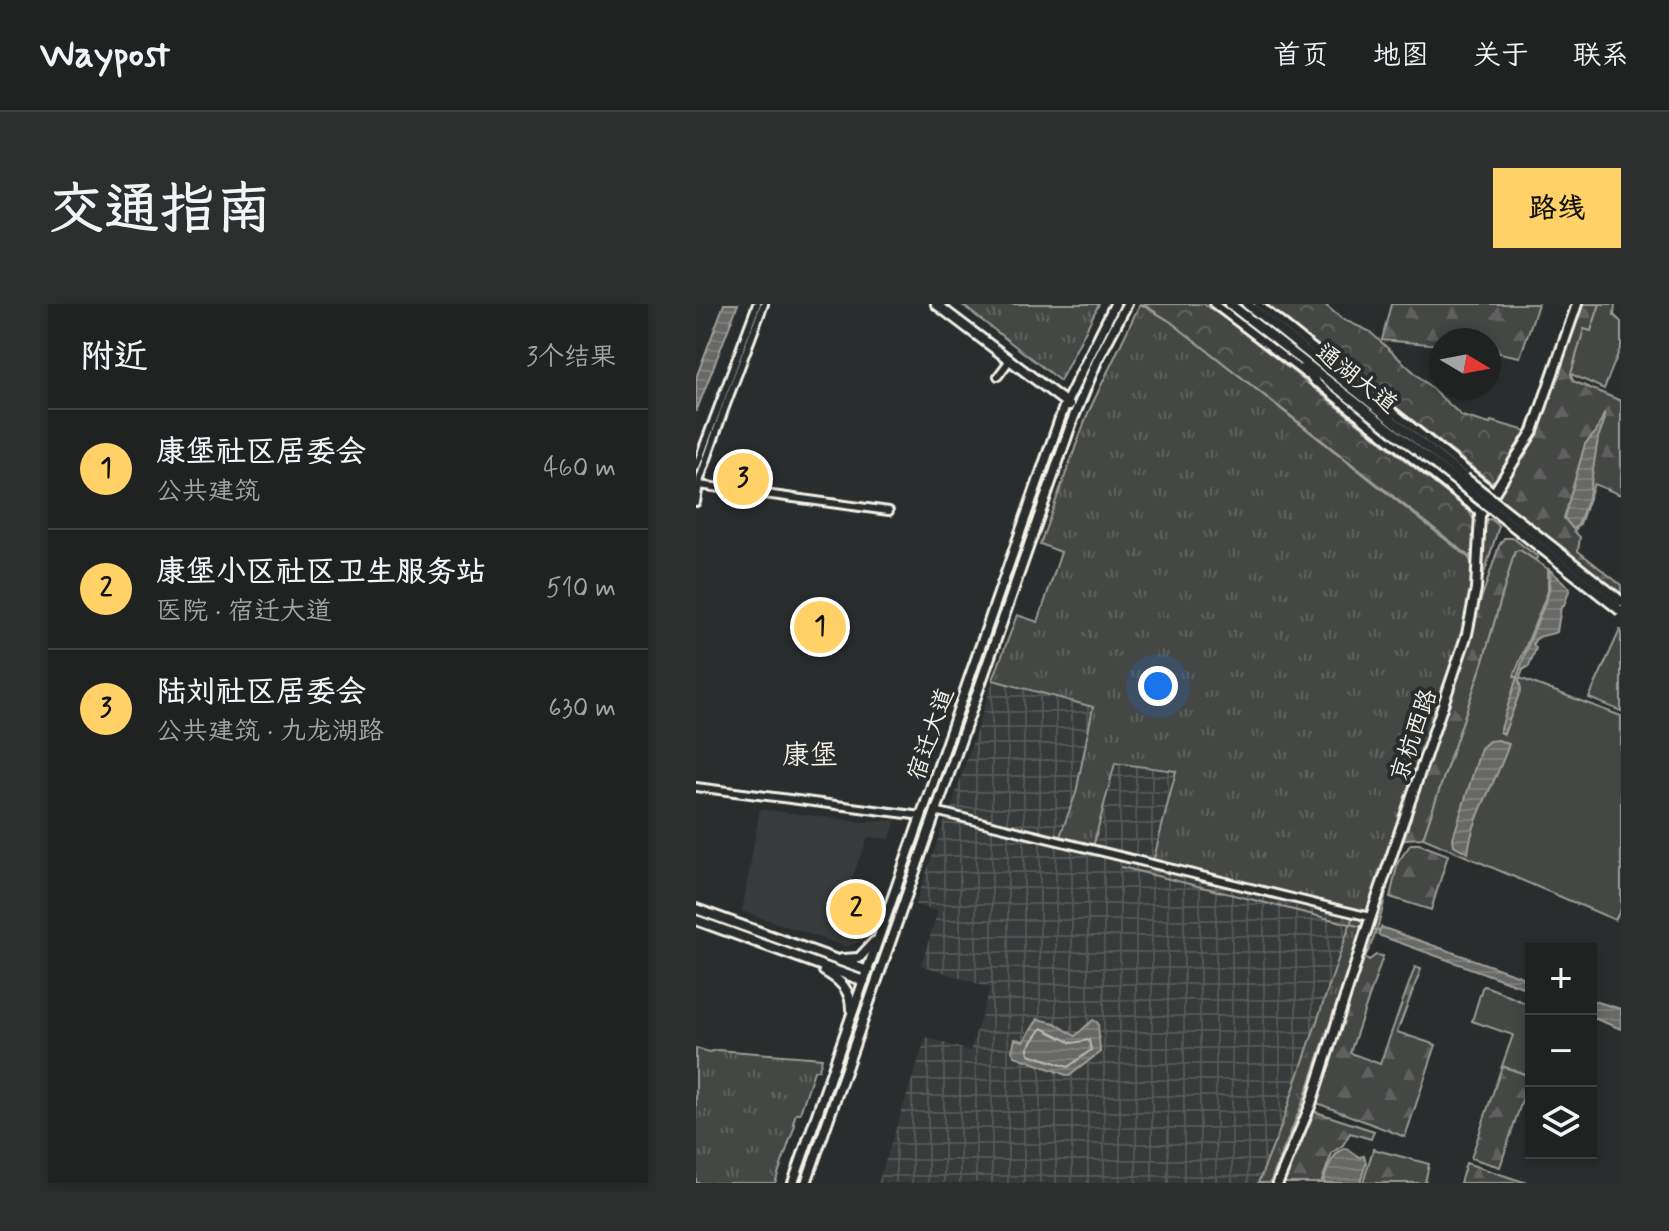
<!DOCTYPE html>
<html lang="zh">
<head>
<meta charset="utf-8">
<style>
	:root { --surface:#202222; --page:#2d2f2f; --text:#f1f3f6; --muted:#a2a4a5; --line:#3d3f40; --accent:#ffd166 }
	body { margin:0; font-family:Mynerve,"LXGW WenKai TC",sans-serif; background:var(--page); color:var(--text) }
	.controls { position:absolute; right:24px; bottom:24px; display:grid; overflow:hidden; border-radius:0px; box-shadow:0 4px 12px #0003 }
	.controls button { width:72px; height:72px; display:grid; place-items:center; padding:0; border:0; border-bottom:2px solid var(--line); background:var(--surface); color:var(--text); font:40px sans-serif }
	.compass { position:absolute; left:733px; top:24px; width:72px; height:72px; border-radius:50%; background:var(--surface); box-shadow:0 4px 12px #0003; rotate:100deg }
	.you { position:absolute; left:462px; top:382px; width:28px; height:28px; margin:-20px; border:6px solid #fff; border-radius:50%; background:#1a73e8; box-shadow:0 0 0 12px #1a73e833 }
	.badge { display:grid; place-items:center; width:52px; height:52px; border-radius:50%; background:var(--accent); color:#111; font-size:26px; font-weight:700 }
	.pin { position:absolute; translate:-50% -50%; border:4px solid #fff; box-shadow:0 2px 8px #0006 }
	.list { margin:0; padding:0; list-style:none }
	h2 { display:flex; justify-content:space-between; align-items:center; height:104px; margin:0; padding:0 32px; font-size:34px }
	h2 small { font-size:26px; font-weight:400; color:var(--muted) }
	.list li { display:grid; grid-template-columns:52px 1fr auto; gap:24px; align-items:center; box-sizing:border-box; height:120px; padding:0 32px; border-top:2px solid var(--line) }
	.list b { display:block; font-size:30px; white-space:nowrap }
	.list p { margin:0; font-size:26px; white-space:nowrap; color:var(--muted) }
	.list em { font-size:26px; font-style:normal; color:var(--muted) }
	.icon { flex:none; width:44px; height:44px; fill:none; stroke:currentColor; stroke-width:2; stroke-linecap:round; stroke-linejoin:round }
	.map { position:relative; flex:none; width:925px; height:879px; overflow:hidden; border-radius:0px }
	header { display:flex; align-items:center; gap:48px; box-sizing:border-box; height:112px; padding:0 40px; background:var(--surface); border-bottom:2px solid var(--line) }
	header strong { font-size:38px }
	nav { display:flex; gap:44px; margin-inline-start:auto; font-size:28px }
	.intro { display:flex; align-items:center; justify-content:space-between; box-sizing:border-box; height:192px; padding:0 48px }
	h1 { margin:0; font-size:56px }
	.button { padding:20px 36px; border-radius:0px; background:var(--accent); color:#111; font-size:28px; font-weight:700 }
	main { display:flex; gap:48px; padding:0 48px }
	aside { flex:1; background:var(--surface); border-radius:0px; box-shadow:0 4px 12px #0003 }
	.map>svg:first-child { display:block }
</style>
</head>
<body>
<header>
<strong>Waypost</strong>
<nav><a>首页</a><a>地图</a><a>关于</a><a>联系</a></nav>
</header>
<div class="intro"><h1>交通指南</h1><a class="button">路线</a></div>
<main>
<aside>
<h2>附近<small>3个结果</small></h2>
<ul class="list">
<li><span class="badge">1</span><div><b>康堡社区居委会</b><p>公共建筑</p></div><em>460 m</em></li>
<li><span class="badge">2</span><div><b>康堡小区社区卫生服务站</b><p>医院 · 宿迁大道</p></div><em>510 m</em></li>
<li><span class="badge">3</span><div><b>陆刘社区居委会</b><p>公共建筑 · 九龙湖路</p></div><em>630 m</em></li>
</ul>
</aside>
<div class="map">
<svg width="925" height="879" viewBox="0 0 925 879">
	<defs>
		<pattern id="industrial-grid" width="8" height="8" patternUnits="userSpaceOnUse" patternTransform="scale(2)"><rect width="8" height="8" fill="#373a3a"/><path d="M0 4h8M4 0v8" fill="none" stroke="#555756"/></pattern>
		<pattern id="grass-tufts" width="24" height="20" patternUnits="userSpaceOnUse" patternTransform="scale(2)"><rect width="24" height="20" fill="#444645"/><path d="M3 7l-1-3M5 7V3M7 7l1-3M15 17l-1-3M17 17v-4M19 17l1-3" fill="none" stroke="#606160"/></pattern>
		<pattern id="forest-firs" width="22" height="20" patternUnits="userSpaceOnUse" patternTransform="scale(2)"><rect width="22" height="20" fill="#444645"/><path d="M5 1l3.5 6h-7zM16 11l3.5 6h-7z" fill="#606160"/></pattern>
		<pattern id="park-crowns" width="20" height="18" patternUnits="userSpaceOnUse" patternTransform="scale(2)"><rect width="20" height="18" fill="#444645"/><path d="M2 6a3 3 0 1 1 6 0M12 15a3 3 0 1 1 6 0" fill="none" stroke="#606160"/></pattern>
		<pattern id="water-rules" width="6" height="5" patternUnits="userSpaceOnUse" patternTransform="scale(2)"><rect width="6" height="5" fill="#676866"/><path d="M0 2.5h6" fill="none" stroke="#7d7e7c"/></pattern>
	</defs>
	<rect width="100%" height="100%" fill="#2a2d2e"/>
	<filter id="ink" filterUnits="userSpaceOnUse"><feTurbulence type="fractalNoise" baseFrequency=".0125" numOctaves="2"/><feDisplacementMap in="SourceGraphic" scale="16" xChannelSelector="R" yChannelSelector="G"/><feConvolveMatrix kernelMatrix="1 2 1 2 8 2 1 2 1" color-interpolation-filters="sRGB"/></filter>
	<g filter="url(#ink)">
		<path fill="#373a3a" d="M64,505L167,518L200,516L194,535L172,533L154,579L187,592L170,635L151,643L46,607Z"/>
		<g fill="url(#industrial-grid)">
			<path d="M297,376L397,403L380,489L363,535L254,507Z"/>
			<path d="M418,459L480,467L457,558L397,543Z"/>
			<path d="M255,515L657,612L583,828L562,879H182L230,733L274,747L294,684L225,661L242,607L219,601L247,521L249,516Z"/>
		</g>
		<g fill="url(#grass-tufts)" stroke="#9c9c96" stroke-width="2">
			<path d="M265,0H403L364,77Z"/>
			<path d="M444,0L475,18L498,36L773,254L777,263L768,332L671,607L457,558L480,467L419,459L397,543L363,535L380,489L397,403L297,376L321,311L342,318L365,248L344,240L392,109Z"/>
			<path d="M657,612L663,614L667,621L609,793L574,879H562L583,828Z"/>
			<path d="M0,744L13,748L21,746L126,754L123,765L118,767L104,809H100L97,819L99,821L79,879H0Z"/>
		</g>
		<g fill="url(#forest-firs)" stroke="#9c9c96" stroke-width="2">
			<path d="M695,0H842L824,53L793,47V36H745V41L686,36Z"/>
			<path d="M884,0H904L895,27L888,26L875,70L877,77L925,97V191L898,180L884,220L878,227L884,233L882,247L925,281V292L802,194L841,126Z"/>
			<path d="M795,215L803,222L782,289L787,216Z"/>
			<path d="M808,234H817L842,253L839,256L824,246L819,247L786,361L727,534L709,535L700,549L803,242Z"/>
			<path d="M715,540H723L752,551L735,606L694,593L702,558Z"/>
			<path d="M694,565C689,595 684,626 669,653L673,656L680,651L687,652L654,749L684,760L719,663L725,665L701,728L740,741L709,833L618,798Z"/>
			<path d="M806,762L834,772L804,863L775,854Z"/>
			<path d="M617,807L678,827L675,835L654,829L647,841L636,849L625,879H584Z"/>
			<path d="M677,845L733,860L729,879H667Z"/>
			<path d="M770,859L831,879H764Z"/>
		</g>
		<g fill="url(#park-crowns)" stroke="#9c9c96" stroke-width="2">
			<path d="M447,0H508L539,22L773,207L779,218L777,255L475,18Z"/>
			<path d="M568,0H628L646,15L673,27L766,112L794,120L795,117L834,128L804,176L794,177Z"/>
		</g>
		<g fill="#444645" stroke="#9c9c96" stroke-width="2">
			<path d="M904,0H919L918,11L925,18V42L908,85L875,70L888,25L895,27Z"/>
			<path d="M824,246L852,265V287L818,372L925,412V605L919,616L727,534L786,361L819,247Z"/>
			<path d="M924,326H925V407L893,394Z"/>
			<path d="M788,682C805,687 819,696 835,701V772L806,762L817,731L776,717L786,684Z"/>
		</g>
		<g fill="url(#water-rules)" stroke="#9f9f9a" stroke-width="2">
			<path d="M28,0H42L0,108V74Z"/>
			<path d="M908,110L909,115L902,134L893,192L881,223L877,225L868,214L889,140L900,128Z"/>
			<path d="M854,266L874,284L868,302L865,303L861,328C852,332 840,330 837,340L840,344L833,362L827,366L823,376L825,385L808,430L804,428C814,394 825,359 838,326C846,304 856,291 854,266Z"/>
			<path d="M802,436L813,440C801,477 777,510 772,549L758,541L757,534L785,444L793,437Z"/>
			<path d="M685,623L835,676V686L682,631Z"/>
			<path d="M895,696L925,705V725L895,713Z"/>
			<path d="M342,715L359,719L379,732L397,716L402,719L404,748L373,772L319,752L316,747L319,735L328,737Z"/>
			<path d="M650,844L663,853L668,852L670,859L664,879H627C631,866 636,848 650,844Z"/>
		</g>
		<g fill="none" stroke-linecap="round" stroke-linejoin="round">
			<path stroke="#bcbab4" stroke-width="2" d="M346,724L376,739L393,736L395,746L372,763L333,750L332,744Z"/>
			<g stroke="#9f9f9a" stroke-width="2">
				<path d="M425,563L666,623"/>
				<path d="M675,625L683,627"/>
			</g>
			<defs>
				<g id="minor">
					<path d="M518,0L611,71"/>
					<path d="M562,0L798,188"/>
					<path d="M302,72L314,56"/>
					<path d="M620,78L781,206H786"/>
					<path d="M0,163L61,0"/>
					<path d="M3,181L193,207"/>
					<path d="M0,198L4,175L28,106L68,0"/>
					<path d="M0,483L226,512"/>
					<path d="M239,507L674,613"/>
				</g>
				<g id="major">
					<path d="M240,0L373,101"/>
					<path d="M534,0L764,180"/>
					<path d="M551,0L769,174"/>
					<path d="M608,63L620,78"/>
					<path d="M0,605L172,667"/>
					<path d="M0,616L168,677"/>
					<path d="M146,655L163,654L178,638"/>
					<path d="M128,667C144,676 155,686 155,705"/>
					<path d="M97,879L368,103L419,0"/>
					<path d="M110,879L377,115L401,57L431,0"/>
					<path d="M582,879L615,800L674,615L771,330L780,285L784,211L837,127L881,0"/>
				</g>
			</defs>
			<use href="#minor" stroke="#f4f1e8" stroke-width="12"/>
			<use href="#major" stroke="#f4f1e8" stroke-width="14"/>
			<use href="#minor" stroke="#2a2d2e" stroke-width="6"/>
			<use href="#major" stroke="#2a2d2e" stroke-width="8"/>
			<defs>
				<g id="major-bridge">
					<path d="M769,174L925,297"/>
					<path d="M764,180L925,307"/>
				</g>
			</defs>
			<use href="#major-bridge" stroke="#f4f1e8" stroke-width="14" stroke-linecap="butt"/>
			<use href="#major-bridge" stroke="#2a2d2e" stroke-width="8"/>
		</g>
	</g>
	<g text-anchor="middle" stroke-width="8" stroke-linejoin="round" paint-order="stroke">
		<g font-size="24" fill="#f4f1e8" stroke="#2a2d2e">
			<text transform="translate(661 74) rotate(38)" y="8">通湖大道</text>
			<text transform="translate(234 430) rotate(-71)" y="8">宿迁大道</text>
			<text transform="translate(717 431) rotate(-71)" y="8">京杭西路</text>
		</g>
		<g font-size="28" fill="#f4f1e8" stroke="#2a2d2e">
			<text x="114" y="460">康堡</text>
		</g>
	</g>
</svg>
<div class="controls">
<button>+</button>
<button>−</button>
<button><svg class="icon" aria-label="layers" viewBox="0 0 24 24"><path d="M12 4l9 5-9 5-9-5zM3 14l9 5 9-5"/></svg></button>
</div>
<svg class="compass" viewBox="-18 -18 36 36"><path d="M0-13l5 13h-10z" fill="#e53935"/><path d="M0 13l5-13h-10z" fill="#a2a4a5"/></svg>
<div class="you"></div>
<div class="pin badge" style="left:124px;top:323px">1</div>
<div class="pin badge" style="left:160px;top:605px">2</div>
<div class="pin badge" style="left:47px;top:175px">3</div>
</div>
</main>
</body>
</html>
